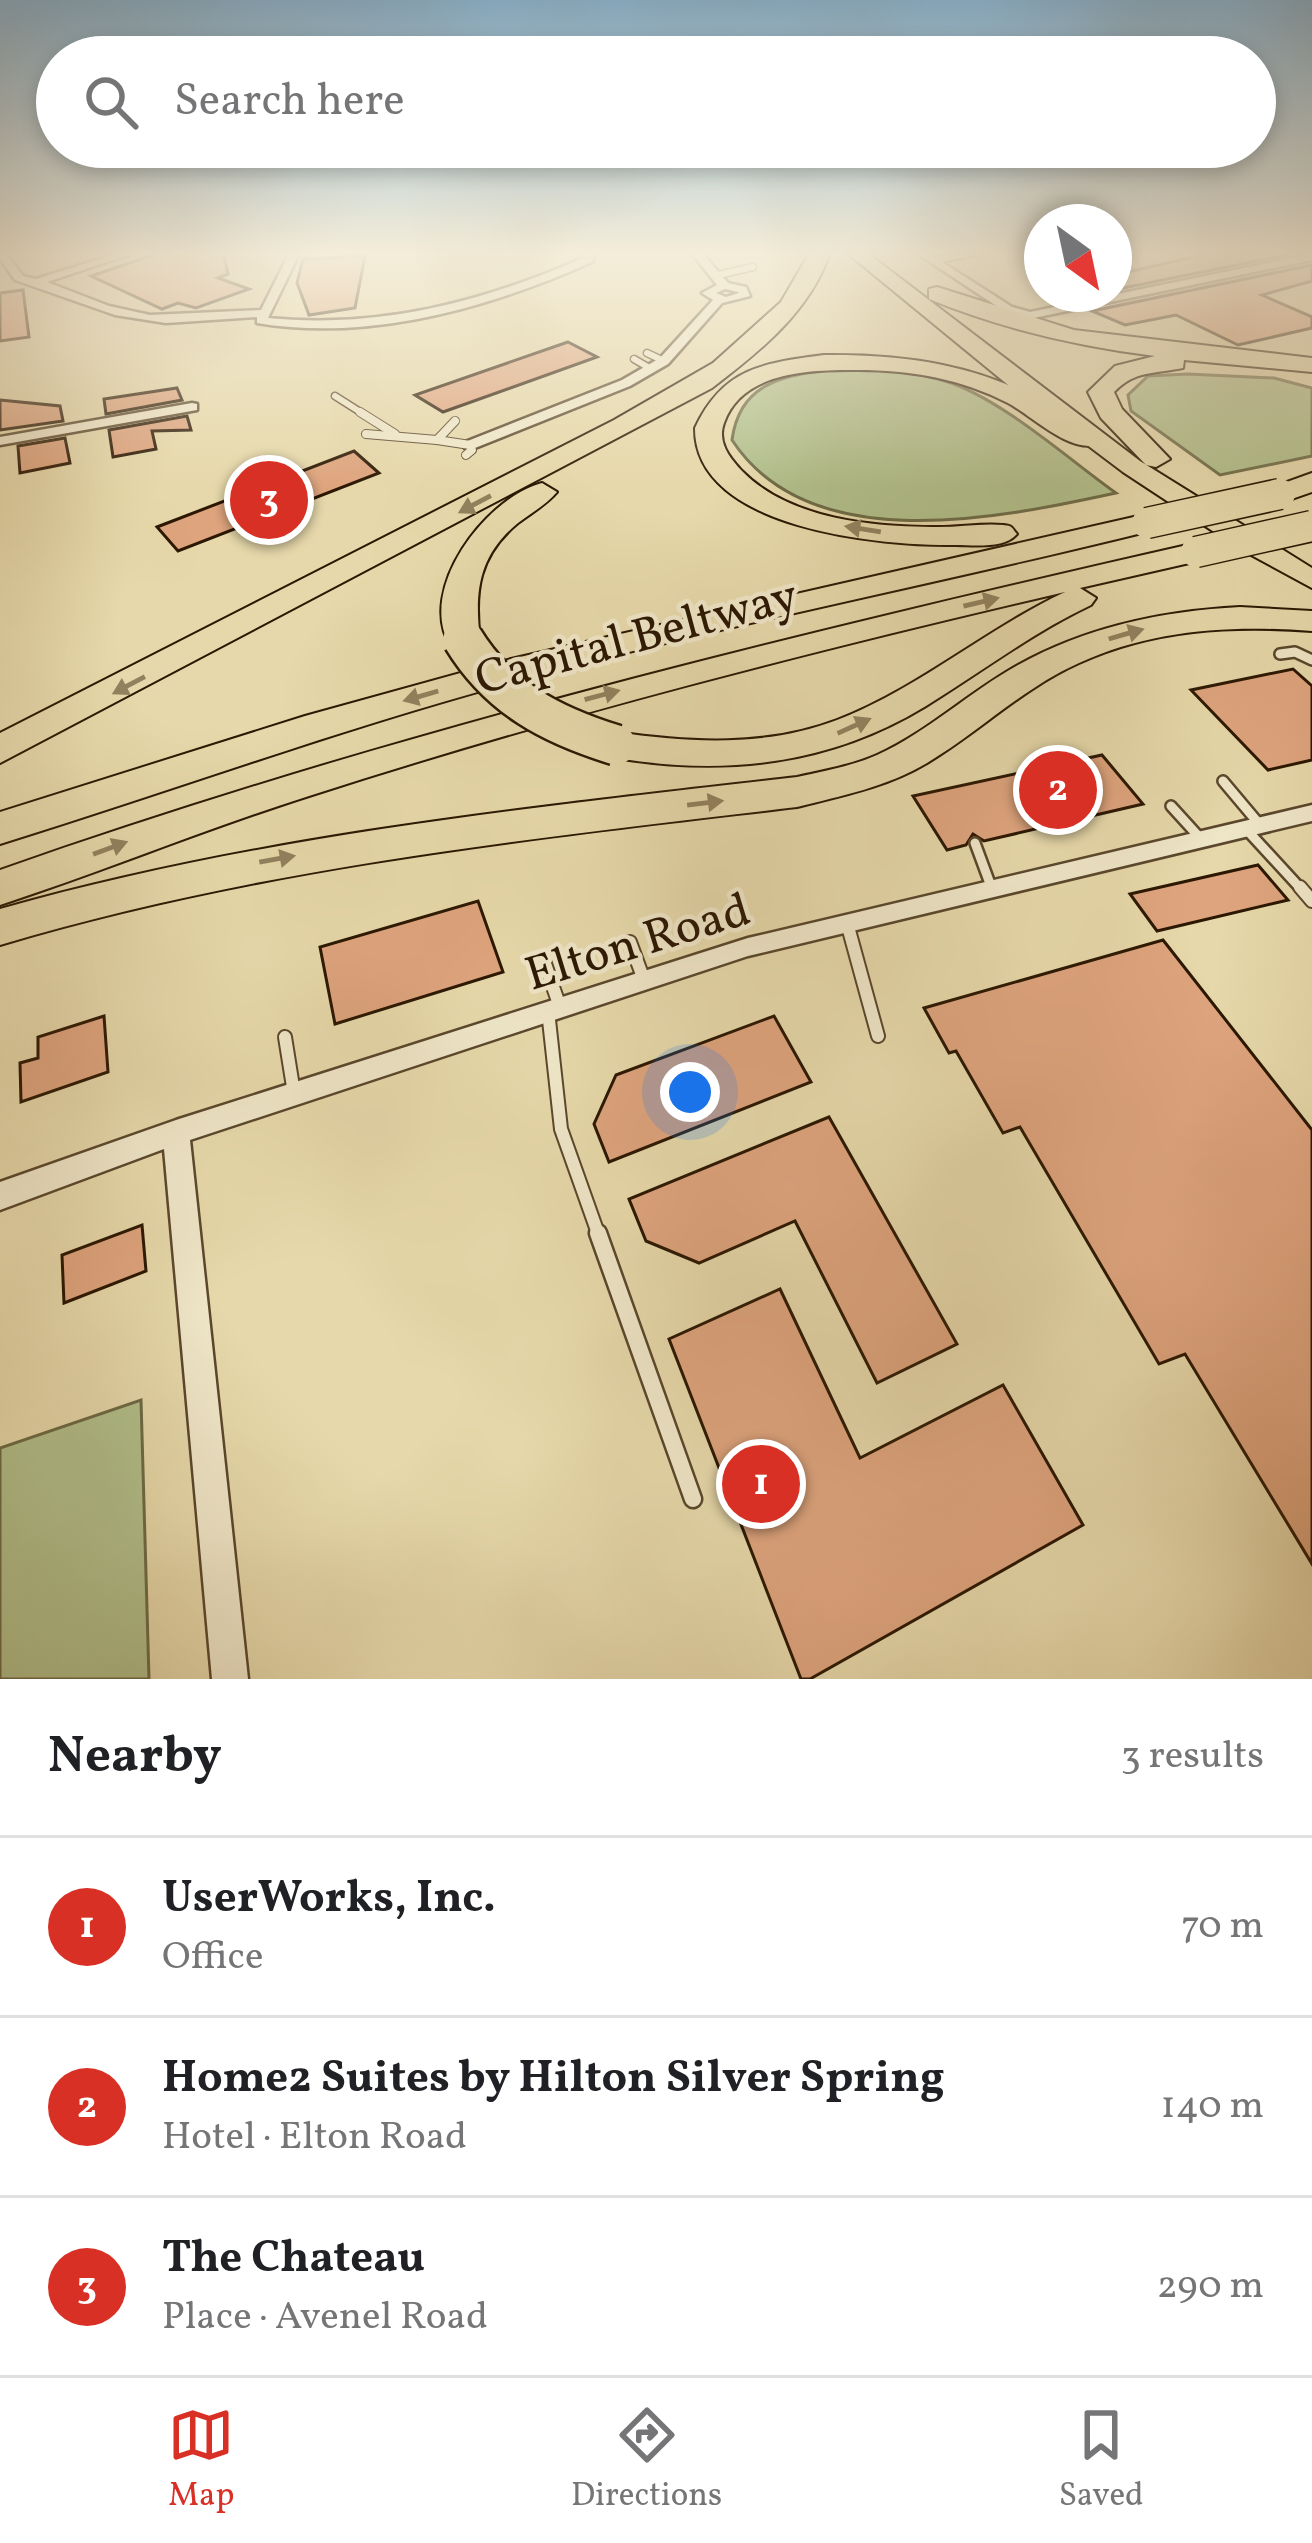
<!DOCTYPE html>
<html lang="en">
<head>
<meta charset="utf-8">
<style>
	:root { --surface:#fff; --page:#f6f6f6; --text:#202124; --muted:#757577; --line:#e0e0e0; --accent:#d93025 }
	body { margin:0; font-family:Vollkorn,serif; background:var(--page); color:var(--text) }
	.compass { position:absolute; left:1024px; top:204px; width:108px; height:108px; border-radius:50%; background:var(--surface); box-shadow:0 6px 18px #0003; rotate:147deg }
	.you { position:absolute; left:690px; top:1092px; width:42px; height:42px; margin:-30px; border:9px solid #fff; border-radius:50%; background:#1a73e8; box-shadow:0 0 0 18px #1a73e833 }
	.badge { display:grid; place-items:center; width:78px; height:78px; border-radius:50%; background:var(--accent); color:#fff; font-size:39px; font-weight:700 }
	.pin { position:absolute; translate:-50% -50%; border:6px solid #fff; box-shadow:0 3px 12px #0006 }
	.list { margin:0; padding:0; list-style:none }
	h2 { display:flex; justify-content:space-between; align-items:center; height:156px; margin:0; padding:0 48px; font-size:51px }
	h2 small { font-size:39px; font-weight:400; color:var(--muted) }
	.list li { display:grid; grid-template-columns:78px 1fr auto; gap:36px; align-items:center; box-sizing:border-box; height:180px; padding:0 48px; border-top:3px solid var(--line) }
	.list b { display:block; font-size:45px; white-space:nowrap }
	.list p { margin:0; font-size:39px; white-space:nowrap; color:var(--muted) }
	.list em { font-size:39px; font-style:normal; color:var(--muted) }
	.icon { flex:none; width:66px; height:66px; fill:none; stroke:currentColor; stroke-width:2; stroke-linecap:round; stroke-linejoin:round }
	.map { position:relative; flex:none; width:1312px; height:1679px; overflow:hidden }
	.search { position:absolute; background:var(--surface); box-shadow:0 6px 18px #0003; left:36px; right:36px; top:36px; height:132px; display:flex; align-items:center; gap:30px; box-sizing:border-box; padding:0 42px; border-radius:66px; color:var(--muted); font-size:45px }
	.sheet { height:696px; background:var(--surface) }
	nav { display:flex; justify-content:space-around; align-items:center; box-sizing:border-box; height:168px; border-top:3px solid var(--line); background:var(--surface); font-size:33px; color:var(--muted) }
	nav a { display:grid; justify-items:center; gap:6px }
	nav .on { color:var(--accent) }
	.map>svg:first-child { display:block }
</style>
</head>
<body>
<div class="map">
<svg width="1312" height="1679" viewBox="0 0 1312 1679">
	<rect width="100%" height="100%" fill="#e6d8aa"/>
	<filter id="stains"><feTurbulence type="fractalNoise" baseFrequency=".00167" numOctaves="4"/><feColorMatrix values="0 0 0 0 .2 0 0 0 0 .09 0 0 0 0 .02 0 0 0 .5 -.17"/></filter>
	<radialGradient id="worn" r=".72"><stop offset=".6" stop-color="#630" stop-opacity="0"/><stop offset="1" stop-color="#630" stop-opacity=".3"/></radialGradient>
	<g fill="#b1bf8b" stroke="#6e6b46" stroke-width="3">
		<path d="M844,368C878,370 912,371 945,381C1001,398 1068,459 1116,493C1000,518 810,559 732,440C740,378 790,375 844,368Z"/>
		<path d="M1188,374L1274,378L1312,388V456L1220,475L1131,411L1128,395L1148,376Z"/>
		<path d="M141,1400L149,1679H0V1448Z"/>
	</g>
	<g fill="#dea47e" stroke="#2b1702" stroke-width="3">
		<path d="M162,252H223L228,274L218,278L249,289L196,308L178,303L162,309L91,276Z"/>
		<path d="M1216,252H1300L1114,290V275Z"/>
		<path d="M365,256L355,308L309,315L297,283L303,259Z"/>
		<path d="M1312,265V281L1262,295L1312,317V328L1238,345L1176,315L1125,325L1092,311Z"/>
		<path d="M23,290L29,337L0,341V293Z"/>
		<path d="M568,342L597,357L443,412L415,395Z"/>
		<path d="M177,388L182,400L106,414L104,399Z"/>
		<path d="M0,400L60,406L63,421L0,430Z"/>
		<path d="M187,416L191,430L152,431L156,449L113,457L109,430Z"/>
		<path d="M65,438L70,463L20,473L18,446Z"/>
		<path d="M354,451L379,473L178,551L157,527Z"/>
		<path d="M1293,669L1312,686V760L1268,770L1191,690Z"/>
		<path d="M1102,755L1143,804L984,841L973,834L966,845L947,850L913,796Z"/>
		<path d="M1258,865L1288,900L1157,931L1130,894Z"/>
		<path d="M478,901L503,972L335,1024L320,947Z"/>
		<path d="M1163,940L1312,1130V1564L1185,1354L1159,1364L1020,1127L1003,1133L956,1051L949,1053L924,1008Z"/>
		<path d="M104,1016L108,1072L21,1102L20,1063L38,1058V1037Z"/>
		<path d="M774,1016L811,1082L609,1162L594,1124L616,1075Z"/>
		<path d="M829,1117L957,1344L877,1383L795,1221L699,1263L646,1241L629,1199Z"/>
		<path d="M142,1225L146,1271L64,1303L62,1255Z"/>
		<path d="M780,1289L860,1458L1003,1385L1083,1525L810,1679H801L669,1339Z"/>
	</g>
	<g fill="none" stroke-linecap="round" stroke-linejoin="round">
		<defs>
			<g id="service-far4">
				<path d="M718,275L753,267"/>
				<path d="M647,353L664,361"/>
				<path d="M634,359L651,369"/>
				<path d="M335,396L365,415"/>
			</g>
			<g id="service-far3">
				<path d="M360,412L395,434"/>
				<path d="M455,421L437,440L470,445L472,450L466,455"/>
				<path d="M366,434L437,440"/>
			</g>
			<g id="service-far2">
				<path d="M1280,654L1295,652L1312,660"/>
				<path d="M1223,781L1260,825"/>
				<path d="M1171,806L1201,839"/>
				<path d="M1245,828L1302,890"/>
				<path d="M975,843L992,889"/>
			</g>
			<g id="service-far1">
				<path d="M1300,887L1312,901"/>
				<path d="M847,923L878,1036"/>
				<path d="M630,942L644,980"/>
				<path d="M543,958L560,1007"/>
				<path d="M548,1011L561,1129L599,1236"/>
				<path d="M285,1037L294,1093"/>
			</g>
			<path id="service" d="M598,1233L693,1499"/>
			<g id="minor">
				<path d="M0,252H5L23,276L36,279L122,252H137L47,282L109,306L150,315L261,310L290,252H300L268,318C378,329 483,302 583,258L585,252H595L592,262C489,308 370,342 257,323V317L166,323L115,315L15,280L0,259Z"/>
				<path d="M691,252H701L728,283L746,287L750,296L722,303L668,364L630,386L475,448H465V442L622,380L660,358L713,300L702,293L717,285ZM725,289L738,292L739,293L726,297L716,293Z"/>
				<path d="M915,252H927L934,257L986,252L942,262L1012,307L1030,312L1312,254V260L1029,319L1004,311Z"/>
				<path d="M192,403L197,404V410L0,445V437Z"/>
				<path d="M1312,805V821L748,956L190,1140L248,1679H212L164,1149L0,1210V1182L176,1120L748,938Z"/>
			</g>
			<path id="primary" d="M846,252H866L1140,461L1312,568V588L1240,549L1123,472L1013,389Z"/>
			<g id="motorway">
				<path d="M810,252H830C811,311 759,352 712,388L0,763V733L614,420L713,363L781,302Z"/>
				<path d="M937,287L1074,330L1312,358V372L1184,360L1183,368C1155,374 1135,370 1114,392L1122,409L1170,459L1156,467L1146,465L1101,418L1088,392L1115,366L1155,356C1076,346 1002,329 929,299V289Z"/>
				<path d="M824,355C907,354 981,365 1053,407C1069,417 1088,425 1100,439L1096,445C1068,452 1032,416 1008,403C958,377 904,369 849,370C804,370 741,374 724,423C717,442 729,457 742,471C790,520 874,527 939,527C960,527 983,523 1003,525C1013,526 1011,527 1017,534C1004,549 975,545 955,545C884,546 694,530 695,428C723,368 763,363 824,355Z"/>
				<path d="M1312,473V492L1280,503L1265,494L1270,488Z"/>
				<path d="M542,483L557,492C546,505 531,513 518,523C479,555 474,591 480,639L475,647H451C415,590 487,497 542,483Z"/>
				<path d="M1147,514L1162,523L1158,529C946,582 731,623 521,680C345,727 174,790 0,844V812L305,716L511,659Z"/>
				<path d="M1196,543L1207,545L1212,552L1207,559L1080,588L1096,598L1091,605C1032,633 981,672 926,706C829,765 726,776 616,758L602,754L597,745L602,736L616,732C690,743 766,747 837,720C918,689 986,629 1065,592C811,651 557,716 309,796C205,829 104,871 0,905V870C391,732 792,635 1196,543Z"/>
				<path d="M1240,607L1312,611V631C1232,625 1153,629 1079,663C1023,688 979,732 927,763C887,787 841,796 797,807C528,839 261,867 0,945V909C261,835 528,808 797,777C824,771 852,766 877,755C928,732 969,692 1018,665C1086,627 1162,611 1240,607Z"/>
			</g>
		</defs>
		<use href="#service-far4" stroke="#5a472c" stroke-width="9"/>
		<use href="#service-far3" stroke="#5a472c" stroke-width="10"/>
		<use href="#service-far2" stroke="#5a472c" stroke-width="14"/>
		<use href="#service-far1" stroke="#5a472c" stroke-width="16"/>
		<use href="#service" stroke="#5a472c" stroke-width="21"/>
		<use href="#minor" stroke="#5a472c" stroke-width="5"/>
		<use href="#primary" stroke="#2b1702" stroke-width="4"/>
		<use href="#motorway" stroke="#2b1702" stroke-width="4"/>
		<use href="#service-far4" stroke="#efe6c8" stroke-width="6"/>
		<use href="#service-far3" stroke="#efe6c8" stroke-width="8"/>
		<use href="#service-far2" stroke="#efe6c8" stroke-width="9"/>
		<use href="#service-far1" stroke="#efe6c8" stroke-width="12"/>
		<use href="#service" stroke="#efe6c8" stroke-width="16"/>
		<use href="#minor" fill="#efe6c8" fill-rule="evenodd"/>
		<use href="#primary" fill="#e6d8aa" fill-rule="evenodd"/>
		<use href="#motorway" fill="#e6d8aa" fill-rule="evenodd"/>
		<defs>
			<g id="motorway-bridge-far1">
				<path d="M1147,523L1280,494"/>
				<path d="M1196,552L1312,526"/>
			</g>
			<path id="motorway-bridge" d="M463,639C499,698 551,725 616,745"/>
		</defs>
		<use href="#motorway-bridge-far1" stroke="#2b1702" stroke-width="33" stroke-linecap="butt"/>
		<use href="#motorway-bridge" stroke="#2b1702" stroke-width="44" stroke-linecap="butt"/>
		<use href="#motorway-bridge-far1" stroke="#e6d8aa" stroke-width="30"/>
		<use href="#motorway-bridge" stroke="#e6d8aa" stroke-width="39"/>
	</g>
	<defs><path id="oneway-solid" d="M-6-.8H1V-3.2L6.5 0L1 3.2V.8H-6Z" transform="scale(3)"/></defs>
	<g fill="#92815e">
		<use href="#oneway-solid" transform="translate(475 504) rotate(152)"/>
		<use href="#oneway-solid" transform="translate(863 529) rotate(-171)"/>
		<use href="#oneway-solid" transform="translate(981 602) rotate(-13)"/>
		<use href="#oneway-solid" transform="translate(1126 634) rotate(-16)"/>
		<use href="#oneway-solid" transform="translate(129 685) rotate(152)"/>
		<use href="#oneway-solid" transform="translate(602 695) rotate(-15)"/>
		<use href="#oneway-solid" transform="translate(421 696) rotate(164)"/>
		<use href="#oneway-solid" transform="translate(854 726) rotate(-24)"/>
		<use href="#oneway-solid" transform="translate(705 803) rotate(-7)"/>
		<use href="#oneway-solid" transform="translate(110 848) rotate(-20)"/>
		<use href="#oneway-solid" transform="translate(277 859) rotate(-10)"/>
	</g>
	<linearGradient id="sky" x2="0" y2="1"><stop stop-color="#89b5d3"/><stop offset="0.52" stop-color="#f4edd9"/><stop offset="1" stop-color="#f4edd9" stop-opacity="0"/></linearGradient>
	<rect width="1312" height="487" fill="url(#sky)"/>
	<g text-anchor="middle" stroke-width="9" stroke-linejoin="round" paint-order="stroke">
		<g font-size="48" fill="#2b1702" stroke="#efe6c8">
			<text transform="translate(636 635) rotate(-15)" y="17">Capital Beltway</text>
			<text transform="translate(637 940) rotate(-17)" y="17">Elton Road</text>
		</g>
	</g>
	<rect width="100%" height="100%" filter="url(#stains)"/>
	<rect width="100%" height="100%" fill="url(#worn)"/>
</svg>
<svg class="compass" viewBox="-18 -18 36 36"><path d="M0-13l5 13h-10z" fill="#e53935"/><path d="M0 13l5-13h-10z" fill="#757577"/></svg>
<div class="you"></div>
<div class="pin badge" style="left:761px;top:1484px">1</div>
<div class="pin badge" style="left:1058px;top:790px">2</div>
<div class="pin badge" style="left:269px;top:500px">3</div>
<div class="search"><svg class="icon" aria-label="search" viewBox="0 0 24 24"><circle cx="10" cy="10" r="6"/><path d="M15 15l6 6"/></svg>Search here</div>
</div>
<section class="sheet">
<h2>Nearby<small>3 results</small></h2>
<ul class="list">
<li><span class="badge">1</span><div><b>UserWorks, Inc.</b><p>Office</p></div><em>70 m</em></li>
<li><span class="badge">2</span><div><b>Home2 Suites by Hilton Silver Spring</b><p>Hotel · Elton Road</p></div><em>140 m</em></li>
<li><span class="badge">3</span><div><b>The Chateau</b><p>Place · Avenel Road</p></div><em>290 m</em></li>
</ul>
</section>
<nav>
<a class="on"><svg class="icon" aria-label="map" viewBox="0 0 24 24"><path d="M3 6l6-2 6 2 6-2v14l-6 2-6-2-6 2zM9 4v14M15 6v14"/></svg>Map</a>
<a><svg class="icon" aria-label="directions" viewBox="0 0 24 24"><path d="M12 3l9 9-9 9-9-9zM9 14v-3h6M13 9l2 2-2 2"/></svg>Directions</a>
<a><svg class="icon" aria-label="saved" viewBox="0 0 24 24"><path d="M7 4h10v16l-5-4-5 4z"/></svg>Saved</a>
</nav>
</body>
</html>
